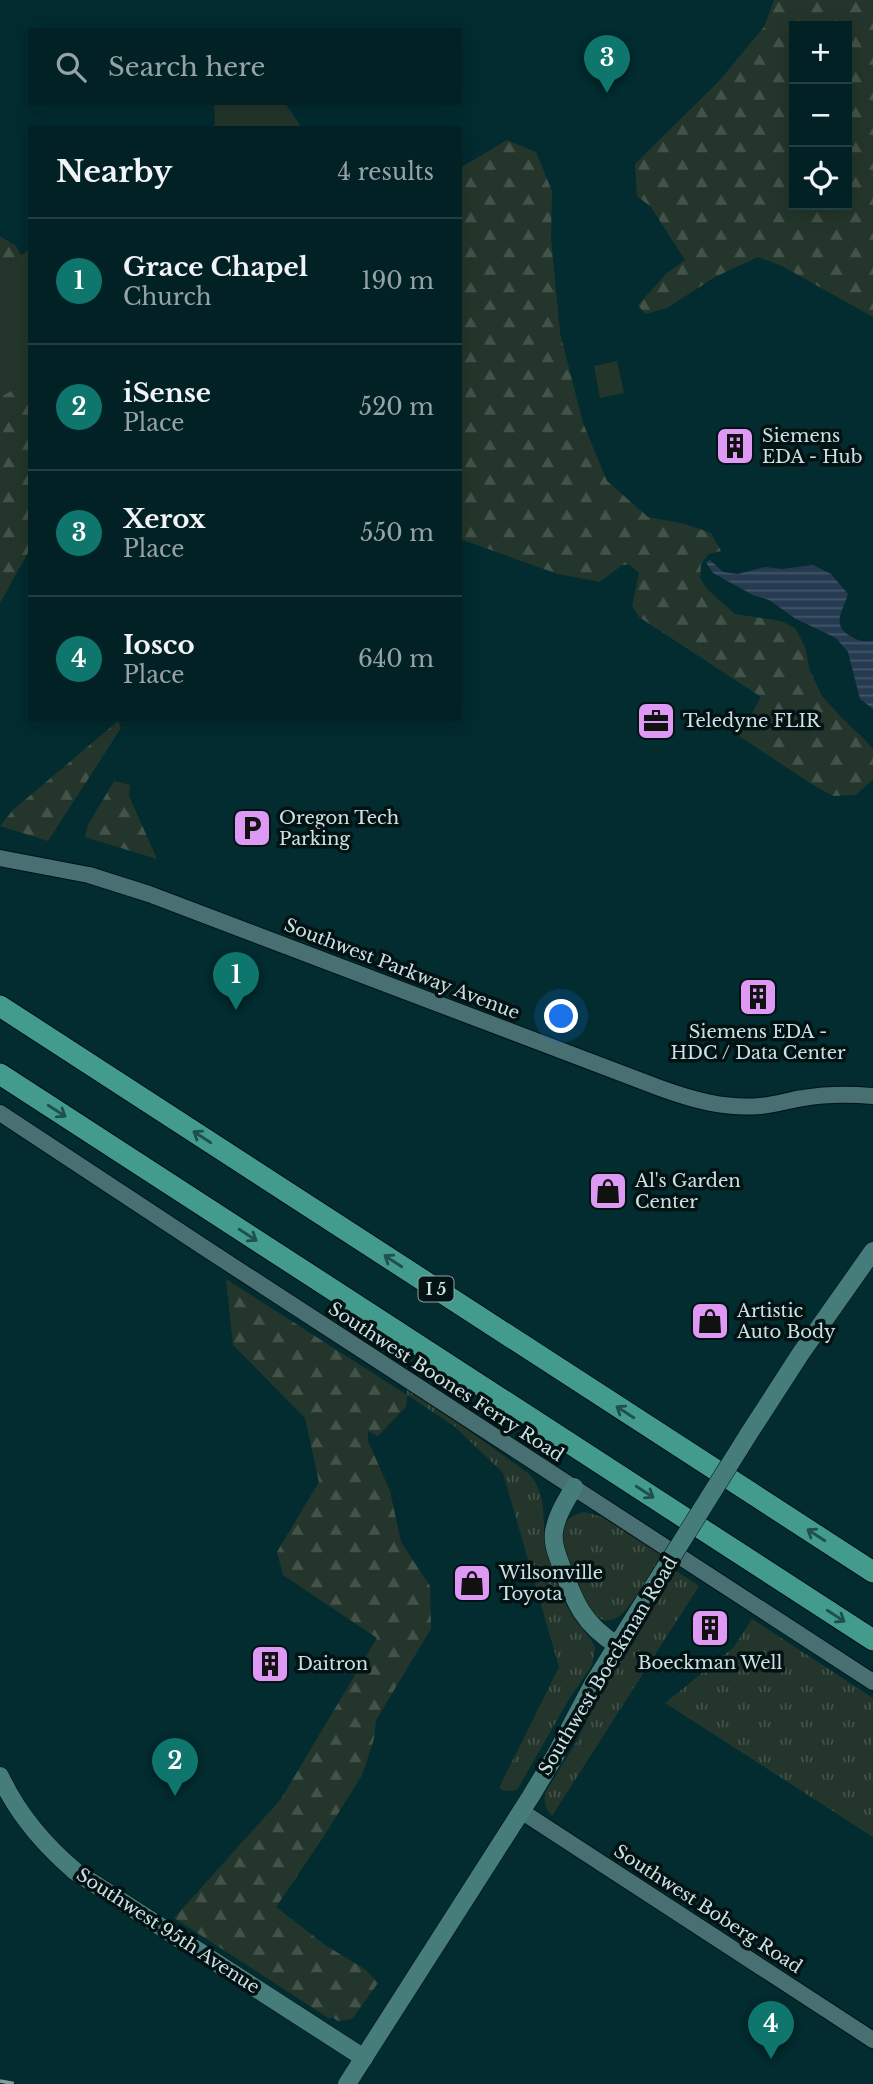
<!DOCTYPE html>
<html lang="en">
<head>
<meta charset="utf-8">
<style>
	:root { --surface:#022124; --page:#102e31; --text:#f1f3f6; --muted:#96a3a6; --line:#233e41; --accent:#0f766e }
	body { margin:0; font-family:"Libre Baskerville",serif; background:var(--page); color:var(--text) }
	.controls { position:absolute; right:21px; top:21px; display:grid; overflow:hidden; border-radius:0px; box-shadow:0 4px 18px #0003 }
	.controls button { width:63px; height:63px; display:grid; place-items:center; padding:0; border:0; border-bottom:2px solid var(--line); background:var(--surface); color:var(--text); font:35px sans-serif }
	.you { position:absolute; left:562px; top:1017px; width:24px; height:24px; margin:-18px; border:5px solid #fff; border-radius:50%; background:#1a73e8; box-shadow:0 0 0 10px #1a73e833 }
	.badge { display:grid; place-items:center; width:46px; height:46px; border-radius:50%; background:var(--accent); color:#fff; font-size:23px; font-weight:700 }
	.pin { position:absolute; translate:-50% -58px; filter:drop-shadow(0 2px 4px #0008) }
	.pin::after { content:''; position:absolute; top:37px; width:24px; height:21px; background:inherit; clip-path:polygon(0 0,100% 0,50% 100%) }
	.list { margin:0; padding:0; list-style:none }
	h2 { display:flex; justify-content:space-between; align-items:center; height:91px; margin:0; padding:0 28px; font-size:30px }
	h2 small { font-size:23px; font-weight:400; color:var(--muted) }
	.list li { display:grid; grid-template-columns:46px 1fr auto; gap:21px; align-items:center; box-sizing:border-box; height:126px; padding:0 28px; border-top:2px solid var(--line) }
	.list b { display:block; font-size:26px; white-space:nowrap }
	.list p { margin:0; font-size:23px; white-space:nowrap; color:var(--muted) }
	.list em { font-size:23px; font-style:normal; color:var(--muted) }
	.icon { flex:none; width:38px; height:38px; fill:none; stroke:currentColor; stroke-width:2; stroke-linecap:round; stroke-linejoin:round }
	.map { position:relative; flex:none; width:873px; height:2084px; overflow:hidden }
	.search { position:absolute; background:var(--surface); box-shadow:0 4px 18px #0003; left:28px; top:28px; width:434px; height:77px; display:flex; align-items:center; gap:18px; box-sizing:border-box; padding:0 24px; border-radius:0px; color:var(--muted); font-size:26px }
	.panel { position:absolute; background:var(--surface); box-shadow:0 4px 18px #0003; left:28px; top:126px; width:434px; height:595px; border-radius:0px }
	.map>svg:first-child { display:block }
</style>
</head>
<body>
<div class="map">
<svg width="873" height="2084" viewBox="0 0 873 2084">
	<defs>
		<pattern id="grass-tufts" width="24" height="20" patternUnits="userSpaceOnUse" patternTransform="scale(1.75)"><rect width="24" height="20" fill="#24362b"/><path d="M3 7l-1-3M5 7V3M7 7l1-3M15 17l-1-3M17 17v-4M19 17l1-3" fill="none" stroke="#43534a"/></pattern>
		<pattern id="forest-firs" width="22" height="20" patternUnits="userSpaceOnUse" patternTransform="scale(1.75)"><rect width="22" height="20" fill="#24362b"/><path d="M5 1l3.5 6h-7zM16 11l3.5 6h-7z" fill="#43534a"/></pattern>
		<pattern id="water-rules" width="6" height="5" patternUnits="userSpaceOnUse" patternTransform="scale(1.75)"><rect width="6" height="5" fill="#263b51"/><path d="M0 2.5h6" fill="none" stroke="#44576a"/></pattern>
	</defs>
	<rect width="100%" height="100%" fill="#022c30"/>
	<g fill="url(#grass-tufts)">
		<path d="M407,1386L529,1474C550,1497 540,1524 547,1551C552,1569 561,1596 570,1612C577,1625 589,1634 595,1647L592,1665L568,1701L517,1790L505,1791L499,1788L559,1667L503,1473L454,1426L407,1395Z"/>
		<path d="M585,1512L602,1517L662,1554C652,1569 632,1608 618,1617C593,1633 580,1590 573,1575C565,1553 550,1517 585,1512Z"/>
		<path d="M675,1570L699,1586L552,1816C545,1809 544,1802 545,1793L577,1741L598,1697Z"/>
		<path d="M752,1619L873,1698V1837L665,1703L734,1647Z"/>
	</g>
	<g fill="url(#forest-firs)" fill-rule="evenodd">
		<path d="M774,0H873V317L782,266L758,257L715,277L667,308L645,314L638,305L667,273L685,260L651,207L637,196L635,164L719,81L764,27ZM847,26V205H794V26Z"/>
		<path d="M507,140L536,152L552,191L551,238L560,333L583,423L607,481L648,517L685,524L711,533L721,551L709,554L701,564L700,578L707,589L735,614L781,621L795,628L805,647L810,671L822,696L841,717L866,741L873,750V779L856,795L833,796L810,783L739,736L761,697L639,617L632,606L639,573L630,565H622L600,582L558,574L460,539V168Z"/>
		<path d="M0,236L16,246L30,269V549L0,603Z"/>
		<path d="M118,721L121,728L48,841L0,826L13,810Z"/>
		<path d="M114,781L130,785L129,796L157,859L85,837L88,825Z"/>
		<path d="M226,1279L407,1395L406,1407L378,1436L368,1431V1441L390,1491L401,1542L430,1586L431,1629L376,1720L374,1739L362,1775L324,1836L276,1907L325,1945L366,1970L378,1983L352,2019L338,2021L332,2017L330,2019L174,1918L281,1799L377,1638L283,1575L277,1552L319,1482L305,1418L233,1345Z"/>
	</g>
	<g fill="#24362b">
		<path d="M214,103H285L302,128H211L215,124Z"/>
		<path d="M30,249V381L0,397V270Z"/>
		<path d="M617,361L624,393L600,398L594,366Z"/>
	</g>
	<path fill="url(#water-rules)" d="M710,560L723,572L738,574L765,567L782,569L813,565L831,574L848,594C843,611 831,625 850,636C859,641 863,642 873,641V709L860,699L848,652L836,638L796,619L769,600L753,595L722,578L713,573L706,562Z"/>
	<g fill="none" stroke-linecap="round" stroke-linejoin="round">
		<defs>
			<g id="tertiary">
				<path d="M0,858L89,875L149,894L660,1088C693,1100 725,1109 760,1106C775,1105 789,1100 803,1098C826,1094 850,1094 873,1096"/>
				<path d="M0,1113L208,1250L873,1682"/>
				<path d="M521,1811L873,2040"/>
			</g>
			<g id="secondary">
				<path d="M748,1435L801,1353L873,1251"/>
				<path d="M574,1487C566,1501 556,1516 554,1532C552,1544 558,1557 562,1568C575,1603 584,1625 617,1645"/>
				<path d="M0,1776C18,1815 44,1845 76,1872L364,2058"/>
				<path d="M347,2084L531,1796L555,1756L593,1684L655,1584"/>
			</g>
			<g id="motorway">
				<path d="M0,1006L873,1572"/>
				<path d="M0,1074L873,1640"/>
			</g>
		</defs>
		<use href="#tertiary" stroke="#001316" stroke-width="18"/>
		<use href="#secondary" stroke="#001316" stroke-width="19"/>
		<use href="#motorway" stroke="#001316" stroke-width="23"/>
		<use href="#tertiary" stroke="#486f72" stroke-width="16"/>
		<use href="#secondary" stroke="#467c7a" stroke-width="18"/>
		<use href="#motorway" stroke="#429b8c" stroke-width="21"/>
		<path stroke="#7f9c9f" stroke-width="3.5" stroke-dasharray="14 7" stroke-linecap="butt" d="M0,2081L16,2084"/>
		<defs>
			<path id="secondary-bridge" d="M655,1584L748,1435"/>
		</defs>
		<use href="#secondary-bridge" stroke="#001316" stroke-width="19" stroke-linecap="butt"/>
		<use href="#secondary-bridge" stroke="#467c7a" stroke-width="18"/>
	</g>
	<defs><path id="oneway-shaft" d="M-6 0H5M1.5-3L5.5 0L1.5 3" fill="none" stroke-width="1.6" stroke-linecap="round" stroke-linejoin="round" transform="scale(1.75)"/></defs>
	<g stroke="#1f5049">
		<use href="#oneway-shaft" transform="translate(57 1111) rotate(33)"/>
		<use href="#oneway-shaft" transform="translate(202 1137) rotate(-147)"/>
		<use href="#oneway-shaft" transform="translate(248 1235) rotate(33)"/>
		<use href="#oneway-shaft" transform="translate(393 1261) rotate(-147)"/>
		<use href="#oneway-shaft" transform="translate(625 1412) rotate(-147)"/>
		<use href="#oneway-shaft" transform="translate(645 1492) rotate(33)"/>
		<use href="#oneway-shaft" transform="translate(816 1535) rotate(-147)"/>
		<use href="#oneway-shaft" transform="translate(836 1616) rotate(33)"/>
	</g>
	<defs>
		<symbol id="building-square" viewBox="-11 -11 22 22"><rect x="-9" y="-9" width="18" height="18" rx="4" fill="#dd99f3" stroke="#031213"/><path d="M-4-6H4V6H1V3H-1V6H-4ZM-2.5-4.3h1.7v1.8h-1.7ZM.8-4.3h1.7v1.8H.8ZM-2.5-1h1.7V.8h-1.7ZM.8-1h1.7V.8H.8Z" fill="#111"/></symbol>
		<symbol id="office-square" viewBox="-11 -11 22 22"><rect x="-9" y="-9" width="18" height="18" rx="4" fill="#dd99f3" stroke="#031213"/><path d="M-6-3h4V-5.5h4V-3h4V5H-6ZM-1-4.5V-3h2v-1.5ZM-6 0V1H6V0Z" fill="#111"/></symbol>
		<symbol id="parking-square" viewBox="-11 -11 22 22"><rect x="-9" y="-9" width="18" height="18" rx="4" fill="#dd99f3" stroke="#031213"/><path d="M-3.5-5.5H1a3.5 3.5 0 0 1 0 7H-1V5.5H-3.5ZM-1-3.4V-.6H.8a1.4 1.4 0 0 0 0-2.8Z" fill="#111"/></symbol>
		<symbol id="shop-square" viewBox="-11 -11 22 22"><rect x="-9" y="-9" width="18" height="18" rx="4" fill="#dd99f3" stroke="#031213"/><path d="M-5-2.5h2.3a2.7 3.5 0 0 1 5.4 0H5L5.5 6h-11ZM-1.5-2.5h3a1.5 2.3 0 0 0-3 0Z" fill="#111"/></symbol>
	</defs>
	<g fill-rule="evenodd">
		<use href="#building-square" x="713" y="424" width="44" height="44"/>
		<use href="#office-square" x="634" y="699" width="44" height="44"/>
		<use href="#parking-square" x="230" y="806" width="44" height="44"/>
		<use href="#building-square" x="736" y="975" width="44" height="44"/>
		<use href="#shop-square" x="586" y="1169" width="44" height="44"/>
		<use href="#shop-square" x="688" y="1299" width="44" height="44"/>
		<use href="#shop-square" x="450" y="1561" width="44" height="44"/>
		<use href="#building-square" x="688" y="1606" width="44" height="44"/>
		<use href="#building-square" x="248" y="1642" width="44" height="44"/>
	</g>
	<g text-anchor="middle" stroke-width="7" stroke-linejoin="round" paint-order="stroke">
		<rect fill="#031213" stroke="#90a3a5" stroke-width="2" x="418.5" y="1276.5" width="35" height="25" rx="5"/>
		<g font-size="16" font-weight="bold" fill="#cde1e3">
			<text x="436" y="1295">I 5</text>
		</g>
		<g font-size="18" fill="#cde1e3" stroke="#031213" text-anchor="start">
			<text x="762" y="442">Siemens<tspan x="762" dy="21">EDA - Hub</tspan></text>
			<text x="683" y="727">Teledyne FLIR</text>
			<text x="279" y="824">Oregon Tech<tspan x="279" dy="21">Parking</tspan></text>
			<text x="758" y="1038" text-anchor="middle">Siemens EDA -<tspan x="758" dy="21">HDC / Data Center</tspan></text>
			<text x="635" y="1187">Al's Garden<tspan x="635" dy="21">Center</tspan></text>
			<text x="737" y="1317">Artistic<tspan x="737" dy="21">Auto Body</tspan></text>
			<text x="499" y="1579">Wilsonville<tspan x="499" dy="21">Toyota</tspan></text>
			<text x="710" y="1669" text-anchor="middle">Boeckman Well</text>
			<text x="297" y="1670">Daitron</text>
		</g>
		<g font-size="18" fill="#cde1e3" stroke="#031213">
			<text transform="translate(402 969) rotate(21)" y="6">Southwest Parkway Avenue</text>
			<text transform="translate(446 1382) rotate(33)" y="6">Southwest Boones Ferry Road</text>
			<text transform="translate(608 1666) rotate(-59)" y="6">Southwest Boeckman Road</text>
			<text transform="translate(708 1909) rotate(33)" y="6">Southwest Boberg Road</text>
			<text transform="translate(168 1931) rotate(33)" y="6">Southwest 95th Avenue</text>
		</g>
	</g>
</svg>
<div class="controls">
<button>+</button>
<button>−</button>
<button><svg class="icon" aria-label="locate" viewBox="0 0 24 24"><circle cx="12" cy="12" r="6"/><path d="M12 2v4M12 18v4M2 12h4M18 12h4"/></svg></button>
</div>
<div class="you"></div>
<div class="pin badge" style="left:236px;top:1010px">1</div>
<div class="pin badge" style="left:175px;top:1796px">2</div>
<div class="pin badge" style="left:607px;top:93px">3</div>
<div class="pin badge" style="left:771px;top:2059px">4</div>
<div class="search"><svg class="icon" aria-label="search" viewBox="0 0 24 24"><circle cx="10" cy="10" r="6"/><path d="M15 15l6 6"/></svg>Search here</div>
<section class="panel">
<h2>Nearby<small>4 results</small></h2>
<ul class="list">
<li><span class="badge">1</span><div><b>Grace Chapel</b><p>Church</p></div><em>190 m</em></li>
<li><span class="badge">2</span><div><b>iSense</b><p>Place</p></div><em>520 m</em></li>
<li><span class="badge">3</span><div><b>Xerox</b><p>Place</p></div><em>550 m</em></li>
<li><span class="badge">4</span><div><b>Iosco</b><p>Place</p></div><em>640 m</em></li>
</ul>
</section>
</div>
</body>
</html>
